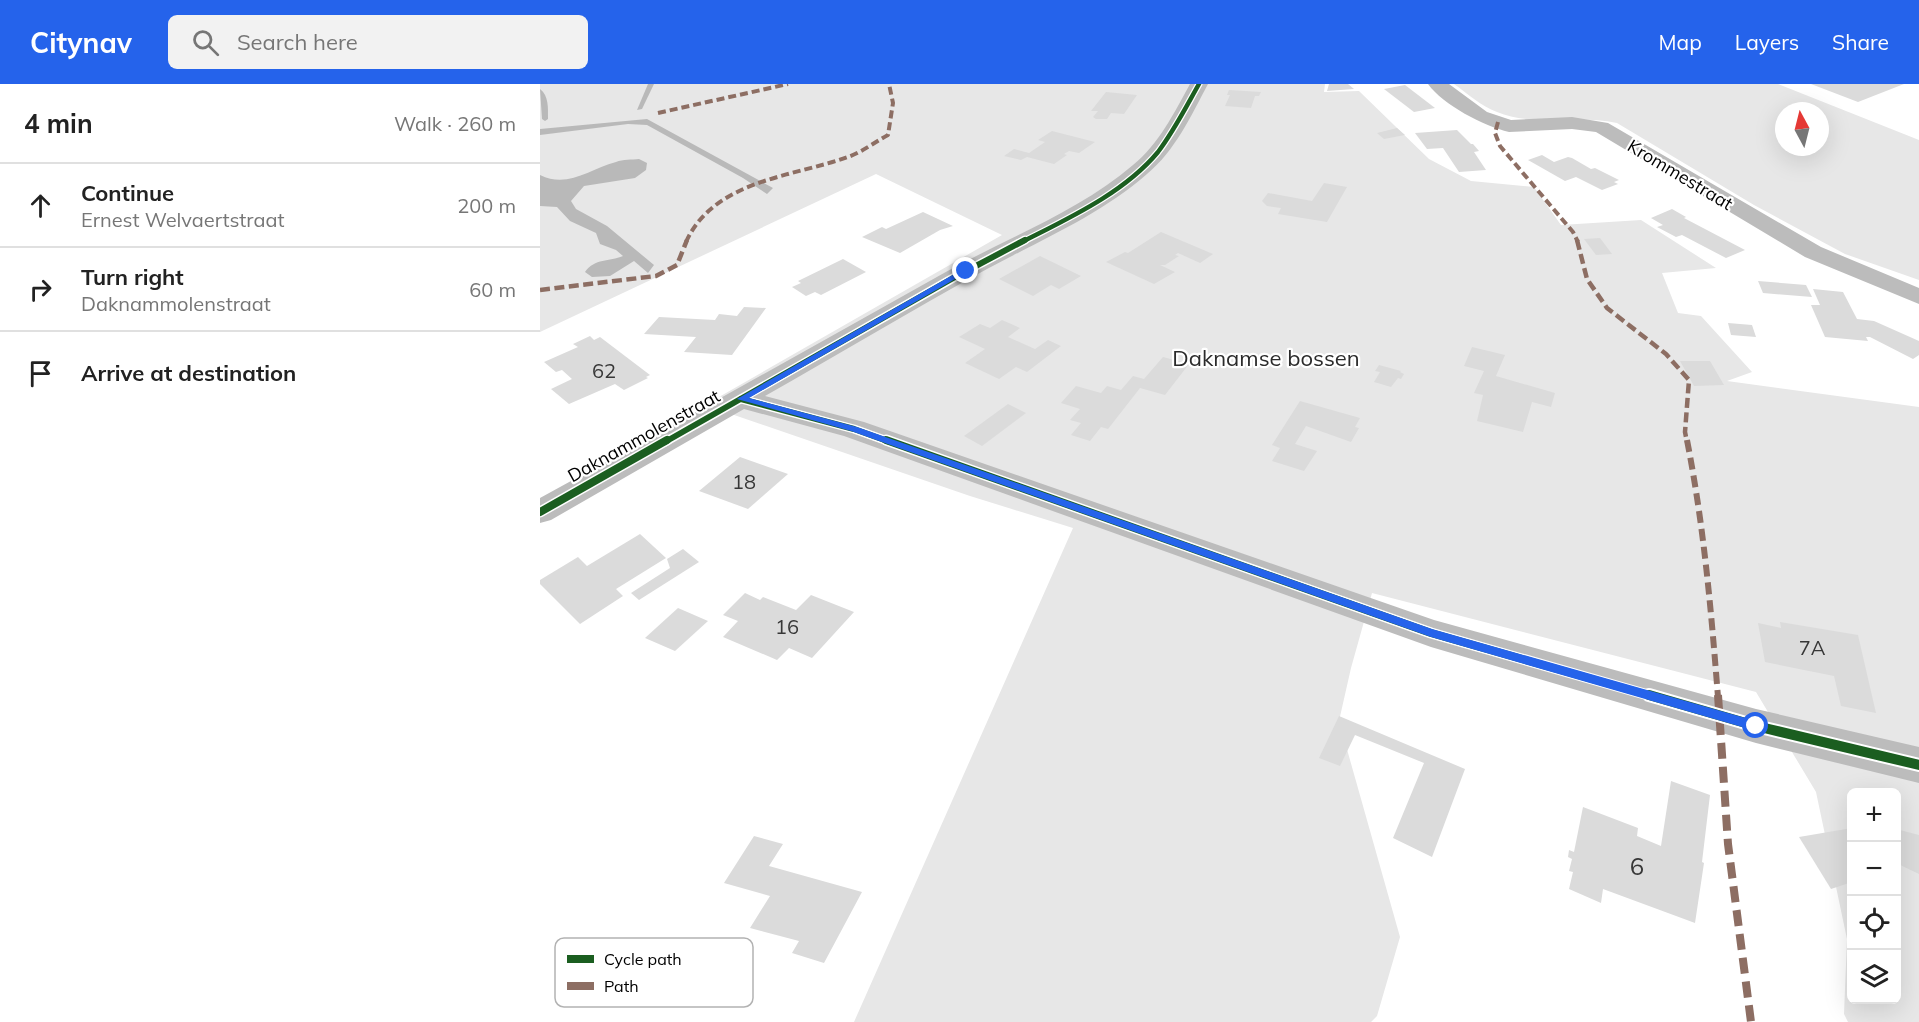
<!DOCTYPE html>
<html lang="en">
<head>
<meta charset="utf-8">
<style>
	:root { --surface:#fff; --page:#f2f2f2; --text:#222; --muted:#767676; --line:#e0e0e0; --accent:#2563eb }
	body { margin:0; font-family:Mulish,sans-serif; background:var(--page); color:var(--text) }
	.controls { position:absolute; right:18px; bottom:18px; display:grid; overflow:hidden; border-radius:9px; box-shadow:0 6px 24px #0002 }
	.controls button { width:54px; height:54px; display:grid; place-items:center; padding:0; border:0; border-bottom:2px solid var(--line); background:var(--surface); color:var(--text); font:30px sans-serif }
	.compass { position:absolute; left:1235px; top:18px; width:54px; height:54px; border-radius:50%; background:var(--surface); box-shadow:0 6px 24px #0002; rotate:353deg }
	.stop { position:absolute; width:18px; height:18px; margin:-14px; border:4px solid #2563eb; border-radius:50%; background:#fff }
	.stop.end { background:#2563eb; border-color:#fff; box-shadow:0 2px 6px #0008 }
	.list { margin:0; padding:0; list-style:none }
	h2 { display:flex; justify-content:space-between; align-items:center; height:78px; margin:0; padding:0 24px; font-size:26px }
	h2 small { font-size:20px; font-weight:400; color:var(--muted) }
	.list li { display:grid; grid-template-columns:39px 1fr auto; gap:18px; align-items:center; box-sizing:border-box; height:84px; padding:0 24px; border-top:2px solid var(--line) }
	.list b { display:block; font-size:22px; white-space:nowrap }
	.list p { margin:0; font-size:20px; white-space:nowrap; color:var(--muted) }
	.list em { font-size:20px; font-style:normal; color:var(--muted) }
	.icon { flex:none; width:33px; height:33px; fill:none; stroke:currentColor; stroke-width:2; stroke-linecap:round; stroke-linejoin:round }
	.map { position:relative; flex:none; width:1379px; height:938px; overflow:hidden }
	header { display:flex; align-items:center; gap:36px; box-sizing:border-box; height:84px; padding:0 30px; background:var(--accent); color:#fff }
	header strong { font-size:28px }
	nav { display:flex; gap:33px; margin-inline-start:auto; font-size:21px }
	.search { width:420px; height:54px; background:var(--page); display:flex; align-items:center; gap:15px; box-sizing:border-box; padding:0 21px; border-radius:9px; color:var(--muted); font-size:22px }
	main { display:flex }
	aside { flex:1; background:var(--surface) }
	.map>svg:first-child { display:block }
</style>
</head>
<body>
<header>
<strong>Citynav</strong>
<div class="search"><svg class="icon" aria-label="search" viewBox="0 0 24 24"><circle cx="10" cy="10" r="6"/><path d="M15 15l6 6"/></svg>Search here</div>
<nav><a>Map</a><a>Layers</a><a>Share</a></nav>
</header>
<main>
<aside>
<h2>4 min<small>Walk · 260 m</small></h2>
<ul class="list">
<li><svg class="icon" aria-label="ahead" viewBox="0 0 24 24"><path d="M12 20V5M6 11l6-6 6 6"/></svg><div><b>Continue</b><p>Ernest Welvaertstraat</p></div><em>200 m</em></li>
<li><svg class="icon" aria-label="right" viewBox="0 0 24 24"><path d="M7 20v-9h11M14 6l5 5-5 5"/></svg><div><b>Turn right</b><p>Daknammolenstraat</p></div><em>60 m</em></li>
<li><svg class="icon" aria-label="arrive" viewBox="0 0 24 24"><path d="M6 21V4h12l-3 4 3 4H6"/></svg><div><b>Arrive at destination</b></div></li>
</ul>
</aside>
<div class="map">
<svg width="1379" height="938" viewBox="0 0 1379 938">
	<rect width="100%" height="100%" fill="#fff"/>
	<g fill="#e7e7e7" fill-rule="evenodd">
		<path d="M0,0H785L784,8L819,7L889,75L931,97L994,103L1021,141L1101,136L1176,184L1122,189L1138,229L1161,232L1212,288L1187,297L1379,323V938H1308L1304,930L1307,855L1276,708L1216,608L832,509L811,584L799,637L860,853L837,932L831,938H314L533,444L430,412L165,321L462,151L336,90L0,248ZM1312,708H1356V916H1312Z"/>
		<path d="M914,0H1238L1379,56V196L1305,170L1214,121L1077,39C1038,30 992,43 957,28C941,22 928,10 914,0ZM1244,27H1280V63H1244Z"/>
	</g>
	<g fill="#b9b9b9">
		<path d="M107,35L233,104L227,110L203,94L107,41L88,40L0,51V45Z"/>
		<path d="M99,75L107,79L106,86L95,94L44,102L31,117L36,125L67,142L114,181L108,189L94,177L70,192L52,193L45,188C55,174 69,178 83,172L76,166L60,160L56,149L30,137L17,123L0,122V91C28,105 49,85 76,78C83,75 92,76 99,75Z"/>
	</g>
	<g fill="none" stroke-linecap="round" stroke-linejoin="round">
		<g fill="#b9b9b9" fill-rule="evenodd">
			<path d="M108,0H114L102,25L97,26Z"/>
			<path d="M0,5C9,12 8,24 8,35L5,37L2,35Z"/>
		</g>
	</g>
	<g fill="#dbdbdb">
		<path d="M789,0H808L814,5L787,7Z"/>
		<path d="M1271,0H1364L1318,18Z"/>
		<path d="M865,1L895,24L874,28L844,5Z"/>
		<path d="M689,6L721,8L719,12H715L711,24L685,22L690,11H687Z"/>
		<path d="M566,8L597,11L584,30L571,29L567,35H556L553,33L558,27H551Z"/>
		<path d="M857,44L865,51L844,55L837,49Z"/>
		<path d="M917,46L931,60H933L939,67L934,68L946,86L919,88L903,64L887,65L875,49Z"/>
		<path d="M512,47L555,58L539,69L529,67L524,70L527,71L514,80L487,73L481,76L464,72L474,65L489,69L505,58L498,56Z"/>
		<path d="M1002,71L1014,78L1028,73L1032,74L1051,85L1055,84L1079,96L1074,98L1078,100L1062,106L1036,93L1025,97L988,76Z"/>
		<path d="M784,99L807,103L787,138L738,130L741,124L727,122L722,117L728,109L772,117Z"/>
		<path d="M1132,125L1146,133L1144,134L1205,166L1186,174L1142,151L1136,153L1117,143L1123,141L1111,134Z"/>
		<path d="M383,128L413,142L400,146L360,169L322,153L342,143L346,145Z"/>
		<path d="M621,148L673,170L660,179L638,169L635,171L639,172L625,181H620L635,188L614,200L566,178L585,168L588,169Z"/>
		<path d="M1060,154L1072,170L1056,171L1044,155Z"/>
		<path d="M500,172L541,192L519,205L511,201L493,212L459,195Z"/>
		<path d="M303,175L326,188L281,211L275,208L266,212L252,203L261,199L258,197Z"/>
		<path d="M1218,197L1266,201L1272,213L1223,209Z"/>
		<path d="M1273,205L1303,208L1317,235L1334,237L1379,257V271L1373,275L1330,253H1326L1328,257L1285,253L1271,221H1280Z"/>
		<path d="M204,223L226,224L192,271L144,268L156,253L104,250L119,233L175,236L179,230L197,232Z"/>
		<path d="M462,236L480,244L468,253L495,265L508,256L521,262L487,288L476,283L459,295L425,279L445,265L419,253L440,240L450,244Z"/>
		<path d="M1188,239L1212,241L1216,253L1191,251Z"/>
		<path d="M50,252L54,256L60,253L110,291L106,293L108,294L84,306L75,300L29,320L11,305L32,295L22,286L16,288L4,278L38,263L33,260Z"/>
		<path d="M932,263L965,271L956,292L1015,309L1011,323L992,318L983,348L937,337L943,311L934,309L944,287L924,282Z"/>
		<path d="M623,273L649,280L625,311L600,304L568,345L561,343L550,357L531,351L541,339L530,336L540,325L521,319L536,302L561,309L567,302L581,306L593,292L604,295Z"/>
		<path d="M1140,277H1170L1184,301L1154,302Z"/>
		<path d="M839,281L861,287L860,288L864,290L861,295L858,294L851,303L834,298L840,288L835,287Z"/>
		<path d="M760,317L820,334L815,343L819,344L811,358L766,342L755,360L777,367L764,387L732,377L740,364L732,361Z"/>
		<path d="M468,320L486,329L442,362L424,352Z"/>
		<path d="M200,373L248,390L208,425L159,407Z"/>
		<path d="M100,450L126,474L76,505L83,512L40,540L0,500V496L38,473L47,482Z"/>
		<path d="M143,465L159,478L99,516L91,509L130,484L127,475Z"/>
		<path d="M205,509L220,516L223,513L256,526L271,511L314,528L272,574L249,564L237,576L183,553L198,537L183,531Z"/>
		<path d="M138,524L168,537L135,567L105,554Z"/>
		<path d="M1240,538L1318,551L1336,629L1301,622L1294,592L1225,578L1218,539L1241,544Z"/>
		<path d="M799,632L925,685L892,773L853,754L884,679L815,651L800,682L779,674Z"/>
		<path d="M1131,697L1170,711L1162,778L1164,779L1155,839L1063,805L1061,819L1029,805L1033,788L1029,787L1032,775L1028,773L1029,766L1034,768L1043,723L1098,744L1097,752L1121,762Z"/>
		<path d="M1312,744V798L1291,805L1259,753Z"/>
		<path d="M1356,745L1379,751V790L1356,779Z"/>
		<path d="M214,752L243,760L229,782L322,808L284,879L252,869L259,857L210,844L230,812L184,799Z"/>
	</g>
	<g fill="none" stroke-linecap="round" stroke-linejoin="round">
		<g fill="#bcbcbc" fill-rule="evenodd">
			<path d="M650,0H668C651,32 635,67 607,90C560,131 501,156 447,185C372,226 299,270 225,312L324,338L894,536L1216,625L1379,663V699L1216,659L891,563L304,352L204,325L11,436L0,439V414C135,340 270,264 404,189C467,154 538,128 593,81C619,60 634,29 650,0Z"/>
			<path d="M888,0H909L947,28L971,36L1032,33L1068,39L1281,163L1379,204V220L1265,173L1056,48L1032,45L969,48C944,42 903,21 888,0Z"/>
		</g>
		<g stroke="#8d6e63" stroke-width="4" stroke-dasharray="8 4" stroke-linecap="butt">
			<path d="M118,29L248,0"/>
			<path d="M958,38L955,49L960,62L1033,148L1038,158"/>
			<path d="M146,158C174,96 252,93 308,73C322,68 335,58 348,51L353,19L349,0"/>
		</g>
		<g stroke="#8d6e63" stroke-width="4.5" stroke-dasharray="10 4.5" stroke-linecap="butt">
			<path d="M1037,156L1047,195L1067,224L1126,270L1149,296L1145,348L1147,358"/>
			<path d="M0,206L116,192L137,181L147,156"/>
		</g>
		<path stroke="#8d6e63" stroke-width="6" stroke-dasharray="12 6" stroke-linecap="butt" d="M1147,356C1164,443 1171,525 1178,613"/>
		<path stroke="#8d6e63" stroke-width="8" stroke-dasharray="16 8" stroke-linecap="butt" d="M1178,611L1188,760L1211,938"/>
		<defs>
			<path id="cycleway-far3" d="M482,158C529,134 584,109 618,68C634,47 646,23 659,0"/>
			<g id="cycleway-far2">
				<path d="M201,315L314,345L350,358"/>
				<path d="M125,358L415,193L485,156"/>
			</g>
			<g id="cycleway-far1">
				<path d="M346,356L891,549L1115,613"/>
				<path d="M0,428L127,356"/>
			</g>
			<path id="cycleway" d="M1109,611L1216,642L1379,681"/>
		</defs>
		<use href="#cycleway-far3" stroke="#fff" stroke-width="7"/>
		<use href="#cycleway-far2" stroke="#fff" stroke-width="9"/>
		<use href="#cycleway-far1" stroke="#fff" stroke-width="11"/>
		<use href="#cycleway" stroke="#fff" stroke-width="14"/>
		<use href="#cycleway-far3" stroke="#1b5e20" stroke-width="4.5"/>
		<use href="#cycleway-far2" stroke="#1b5e20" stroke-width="6"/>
		<use href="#cycleway-far1" stroke="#1b5e20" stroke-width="8"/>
		<use href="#cycleway" stroke="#1b5e20" stroke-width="10"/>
	</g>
	<path fill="#2563eb" d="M423,185L429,187L209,314L317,343L892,545L1216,637L1222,642L1220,646L1216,647L891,553L311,347L197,315Z"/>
	<g text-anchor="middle" stroke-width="4.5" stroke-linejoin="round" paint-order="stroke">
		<g font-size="18" fill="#000" stroke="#fff">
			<text transform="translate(1140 91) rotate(31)" y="6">Krommestraat</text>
			<text transform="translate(104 352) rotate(-29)" y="6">Daknammolenstraat</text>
		</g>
		<g font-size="20" fill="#373737">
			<text x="64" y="294">62</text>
			<text x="204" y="405">18</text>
			<text x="247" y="550">16</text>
			<text x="1272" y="571">7A</text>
		</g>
		<g font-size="22" fill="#2b2b2b" stroke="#fff">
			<text x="726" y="282">Daknamse bossen</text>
		</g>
		<g font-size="24" fill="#373737">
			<text x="1097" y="791">6</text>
		</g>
	</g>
	<rect x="15" y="854" width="198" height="69" rx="9" fill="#fff" stroke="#b2b2b2" stroke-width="1.5"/>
	<rect x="27" y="871" width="27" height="8" fill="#1b5e20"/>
	<rect x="27" y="898" width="27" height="8" fill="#8d6e63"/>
	<g font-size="16" fill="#000">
		<text x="64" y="881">Cycle path</text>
		<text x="64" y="908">Path</text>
	</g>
</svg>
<div class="controls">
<button>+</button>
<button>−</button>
<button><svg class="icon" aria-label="locate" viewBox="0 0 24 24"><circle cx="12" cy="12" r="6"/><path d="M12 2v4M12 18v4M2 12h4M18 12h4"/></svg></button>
<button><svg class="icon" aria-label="layers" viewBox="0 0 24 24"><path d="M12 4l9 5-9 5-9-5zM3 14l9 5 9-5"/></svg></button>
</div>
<svg class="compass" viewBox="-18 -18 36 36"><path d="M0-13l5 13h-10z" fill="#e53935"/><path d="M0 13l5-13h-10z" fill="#767676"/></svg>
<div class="stop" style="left:1216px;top:642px"></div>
<div class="stop end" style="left:426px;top:187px"></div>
</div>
</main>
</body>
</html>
